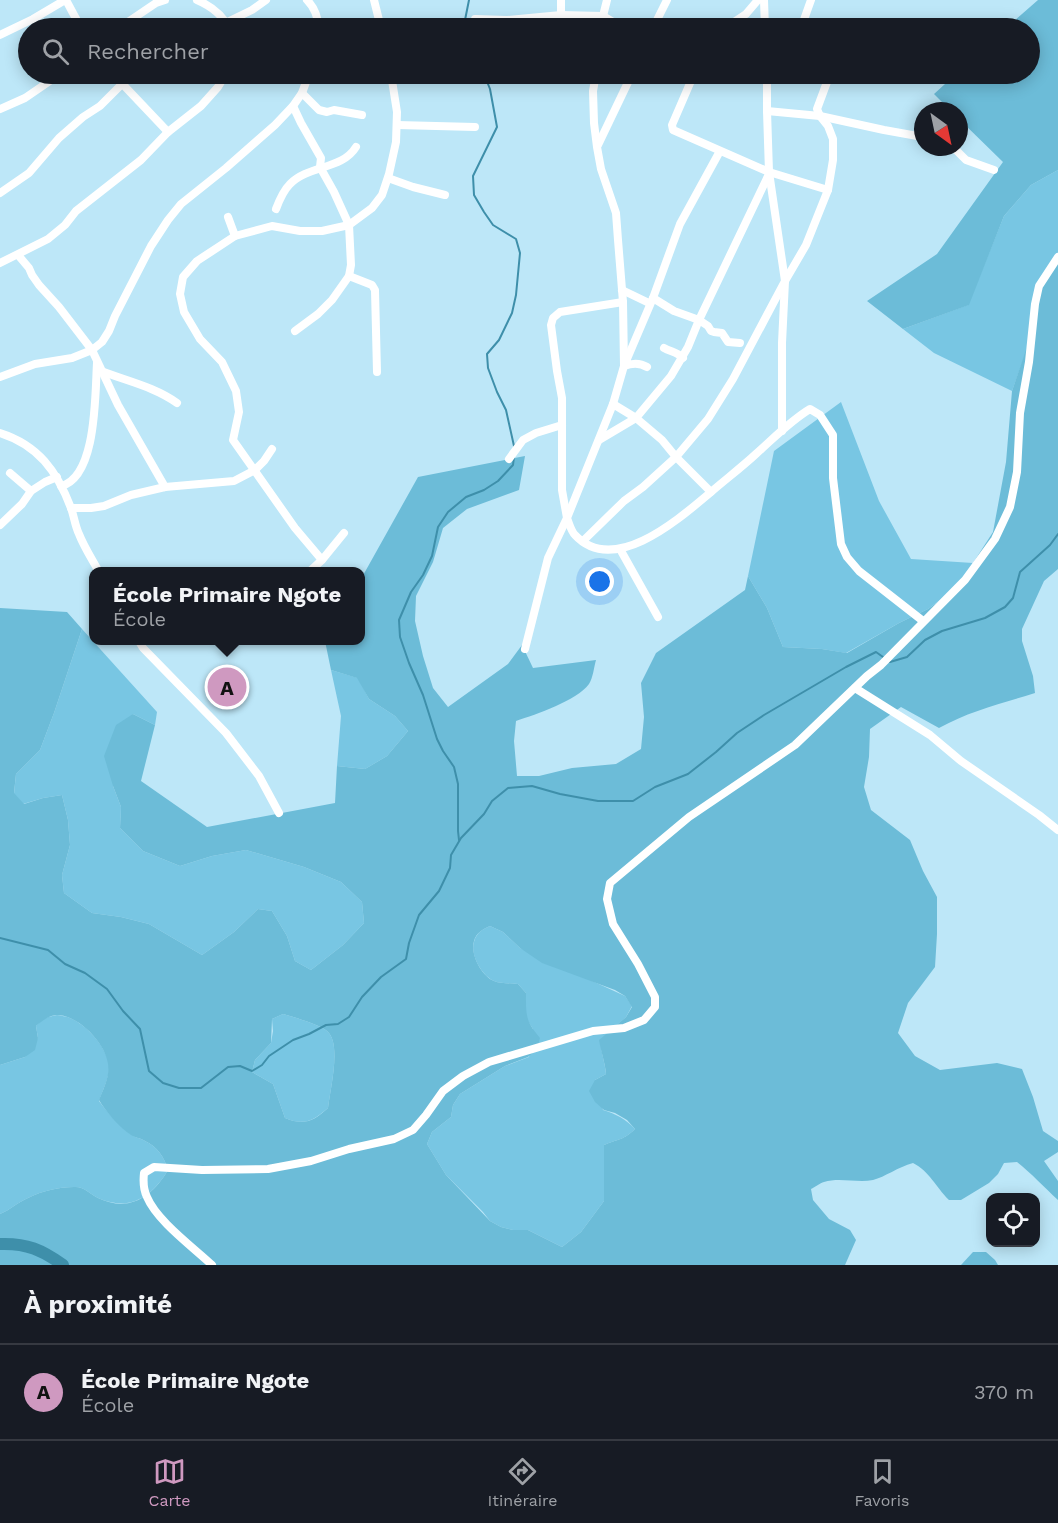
<!DOCTYPE html>
<html lang="fr">
<head>
<meta charset="utf-8">
<style>
	:root { --surface:#171b24; --page:#20242c; --text:#f1f3f6; --muted:#9ea1a6; --line:#363941; --accent:#cf99c0 }
	body { margin:0; font-family:"Work Sans",sans-serif; background:var(--page); color:var(--text) }
	.controls { position:absolute; right:18px; bottom:18px; display:grid; overflow:hidden; border-radius:12px; box-shadow:0 3px 15px #0003 }
	.controls button { width:54px; height:54px; display:grid; place-items:center; padding:0; border:0; border-bottom:2px solid var(--line); background:var(--surface); color:var(--text); font:30px sans-serif }
	.compass { position:absolute; left:914px; top:102px; width:54px; height:54px; border-radius:50%; background:var(--surface); box-shadow:0 3px 15px #0003; rotate:147deg }
	.you { position:absolute; left:600px; top:582px; width:21px; height:21px; margin:-15px; border:4px solid #fff; border-radius:50%; background:#1a73e8; box-shadow:0 0 0 9px #1a73e833 }
	.badge { display:grid; place-items:center; width:39px; height:39px; border-radius:50%; background:var(--accent); color:#111; font-size:20px; font-weight:700 }
	.pin { position:absolute; translate:-50% -50%; border:3px solid #fff; box-shadow:0 2px 6px #0006 }
	.popup { position:absolute; left:89px; top:567px; width:276px; height:78px; box-sizing:border-box; display:grid; place-content:center; border-radius:12px; background:var(--surface); filter:drop-shadow(0 2px 4px #0005); font-size:20px; white-space:nowrap; color:var(--muted) }
	.popup b { font-size:22px; color:var(--text) }
	.popup::after { content:''; position:absolute; left:50%; top:100%; margin-left:-12px; border:12px solid transparent; border-top-color:var(--surface) }
	.list { margin:0; padding:0; list-style:none }
	h2 { display:flex; justify-content:space-between; align-items:center; height:78px; margin:0; padding:0 24px; font-size:26px }
	h2 small { font-size:20px; font-weight:400; color:var(--muted) }
	.list li { display:grid; grid-template-columns:39px 1fr auto; gap:18px; align-items:center; box-sizing:border-box; height:96px; padding:0 24px; border-top:2px solid var(--line) }
	.list b { display:block; font-size:22px; white-space:nowrap }
	.list p { margin:0; font-size:20px; white-space:nowrap; color:var(--muted) }
	.list em { font-size:20px; font-style:normal; color:var(--muted) }
	.icon { flex:none; width:33px; height:33px; fill:none; stroke:currentColor; stroke-width:2; stroke-linecap:round; stroke-linejoin:round }
	.map { position:relative; flex:none; width:1058px; height:1265px; overflow:hidden }
	.search { position:absolute; background:var(--surface); box-shadow:0 3px 15px #0003; left:18px; right:18px; top:18px; height:66px; display:flex; align-items:center; gap:15px; box-sizing:border-box; padding:0 21px; border-radius:33px; color:var(--muted); font-size:22px }
	.sheet { height:174px; background:var(--surface) }
	nav { display:flex; justify-content:space-around; align-items:center; box-sizing:border-box; height:84px; border-top:2px solid var(--line); background:var(--surface); font-size:16px; color:var(--muted) }
	nav a { display:grid; justify-items:center; gap:3px }
	nav .on { color:var(--accent) }
	.map>svg:first-child { display:block }
</style>
</head>
<body>
<div class="map">
<svg width="1058" height="1265" viewBox="0 0 1058 1265">
	<rect width="100%" height="100%" fill="#bde7f8"/>
	<g fill="#78c6e3">
		<path d="M1058,170V263L1012,391L934,353L903,329L968,305L1004,216L1031,185Z"/>
		<path d="M841,402L879,501L911,559L973,563L959,586L928,609L899,623L846,653L822,649L783,647L767,608L748,576L774,451Z"/>
		<path d="M82,629L157,712L155,725L133,714L113,786L121,807L120,828L143,851L180,866L212,856L246,850L304,867L341,882L362,902L364,923L343,945L311,970L295,961L287,936L272,911L258,909L234,932L202,955L149,924L121,917L92,913L64,893L62,875L70,845L68,820L62,795L43,798L23,804L14,794L16,774L40,750L54,713Z"/>
		<path d="M331,670L358,678L369,699L395,716L408,731L387,756L365,769L337,766L341,716Z"/>
		<path d="M490,926L503,932L520,948L625,996L632,1006L626,1017L600,1040C601,1052 605,1063 606,1074L595,1080L603,1110C616,1114 626,1119 635,1129C624,1140 618,1139 604,1145V1201L581,1232L562,1247L528,1230H513L501,1227L490,1221L483,1212L446,1175L427,1144L432,1132L451,1117L453,1105L460,1094L505,1066L529,1057L533,1029L526,1018V993L518,984C511,983 501,984 494,981C482,976 470,955 474,942C476,933 483,929 490,926Z"/>
		<path d="M283,1014C294,1017 320,1025 327,1031C342,1043 330,1090 328,1108C313,1121 304,1126 285,1118L273,1084L252,1072L255,1060L271,1043L273,1031L272,1019Z"/>
		<path d="M57,1015C61,1016 66,1016 70,1018C87,1025 106,1047 109,1064C110,1077 103,1089 99,1101C106,1111 121,1128 132,1135C135,1138 141,1138 145,1141C158,1147 164,1157 168,1170C152,1197 130,1212 98,1198C90,1194 84,1186 74,1187C58,1187 42,1191 28,1198C18,1202 10,1210 0,1214V1065L25,1057L38,1038L36,1026L44,1018Z"/>
	</g>
	<g fill="#6cbcd8" fill-rule="evenodd">
		<path d="M1038,0H1058V170L1031,185L1004,216L969,305L903,329L867,301L937,254L1003,162L959,119V111H951L934,94L956,74H1030V28H1006Z"/>
		<path d="M1058,263V569L1044,581L1022,629V641L1033,676L1035,693C1003,703 969,711 939,728L901,707L870,729L869,757L864,787L871,810L910,840L923,871L937,897V934L935,967L908,1003L898,1033L915,1056L940,1070L997,1063L1022,1069L1033,1097L1043,1131L1058,1141V1152L1044,1161L1058,1181V1200C1044,1187 1032,1174 1017,1162L1004,1163L998,1174L989,1183L961,1200H949C935,1186 930,1172 913,1163C898,1167 885,1177 873,1180C857,1183 839,1177 824,1182C820,1183 815,1187 811,1189L813,1200L829,1219L850,1230L856,1240L845,1265H0V1214C10,1210 18,1202 28,1198C42,1191 58,1187 74,1187C84,1186 90,1194 98,1198C129,1213 152,1197 168,1170C164,1157 158,1147 145,1141C141,1138 135,1138 131,1135C120,1128 106,1112 99,1100C103,1089 110,1077 108,1064C106,1044 78,1014 56,1015C48,1016 42,1021 36,1026L38,1038L35,1050L25,1057L0,1065V608L67,612L82,629L54,713L40,750L16,774L14,793L24,804L43,798L62,795L68,820L70,845L62,875L64,893L92,913L121,917L149,924L202,955L234,932L258,909L272,911L287,936L295,961L311,970L343,945L364,923L362,902L341,882L304,867L246,850L212,856L180,866L143,851L120,828L121,807L113,786L104,756L116,725L133,714L155,725L141,781L207,827L335,803L337,766L365,769L387,756L408,731L395,716L369,699L357,678L331,670L325,641L360,640L361,579L418,477L525,456L519,490L467,509L443,528L433,562L416,596L415,621L423,656L433,688L448,707L508,664L522,645L533,668L596,660C594,667 593,678 589,684C576,701 537,714 516,721L514,741L517,776H539L572,768L616,764L641,749L644,717L641,683L656,653L745,590L748,576L767,608L783,647L822,649L847,653L899,623L928,609L959,587L973,563L993,532L1006,462L1012,391L1029,341L1039,293ZM490,926L503,932L520,948L542,963L615,990L625,996L632,1007L626,1017L599,1040C601,1052 605,1062 606,1074L595,1080L589,1091L595,1102L604,1110L615,1113L627,1120L635,1129C624,1140 618,1139 604,1145V1201L581,1232L562,1247L528,1230H513L501,1227L490,1221L446,1175L427,1144L432,1132L451,1117L453,1105L460,1094L505,1066L528,1057L537,1049L540,1038C525,1020 526,1015 526,993L518,984C511,983 501,984 494,981C482,976 470,955 474,941C476,933 483,929 490,926ZM283,1014C294,1017 320,1025 327,1031C342,1043 330,1090 328,1108C314,1121 304,1126 285,1118L273,1084L252,1072L255,1060L271,1043L272,1019Z"/>
		<path d="M973,1252H986L995,1260L998,1265H961Z"/>
	</g>
	<g fill="none" stroke-linecap="round" stroke-linejoin="round">
		<g stroke="#3e8faa" stroke-width="2">
			<path d="M464,28V25L469,0"/>
			<path d="M484,74L490,89L497,127L473,176L474,195L484,212L493,225L516,239L520,253L516,295L512,313L499,340L487,354L488,368L497,392L506,410L514,446"/>
			<path d="M459,840L458,831V784L454,767L443,751L437,739L423,695L409,663L400,637L399,620L411,592L423,575L432,556L438,527L448,512L466,497L484,490L498,481L513,465L514,457"/>
			<path d="M0,938L48,950L65,964L85,973L107,989L123,1011L140,1029L149,1071L163,1083L179,1088H201L228,1067L240,1066L252,1071L262,1065L269,1056L293,1040L309,1034L326,1025L338,1024L349,1017L362,997L381,977L406,959L409,943L419,915L439,891L450,868L451,855L461,838L484,814L492,801L508,788L532,786L560,794L598,801H633L655,787L688,774L716,752L737,733L764,715L846,667L876,652L890,662L907,657L925,640L942,631L985,618L1005,607L1013,598L1020,572L1050,545L1058,534"/>
		</g>
		<path stroke="#3e8faa" stroke-width="12" d="M0,1244C27,1243 42,1250 63,1265"/>
		<g stroke="#fff" stroke-width="8">
			<path d="M66,0L81,28"/>
			<path d="M197,0C211,6 222,14 229,28"/>
			<path d="M307,0C315,8 318,18 319,28"/>
			<path d="M374,0L381,28"/>
			<path d="M561,0V15"/>
			<path d="M764,0L765,28"/>
			<path d="M475,19L507,20L561,15L603,16L623,28"/>
			<path d="M119,28L156,3L165,0"/>
			<path d="M215,28L252,10L266,0"/>
			<path d="M602,28L603,16L607,0"/>
			<path d="M653,28L667,0"/>
			<path d="M725,28L746,14L758,0"/>
			<path d="M801,28L811,0"/>
			<path d="M0,35L33,19L65,0"/>
			<path d="M113,74L168,132"/>
			<path d="M596,74L593,91L594,123L597,147L601,169L616,213L618,240L623,302L624,366L613,404L567,518C569,523 571,531 575,535C614,577 680,518 711,492C726,479 742,467 757,453C774,438 790,421 810,409L820,415L833,435V478L841,544L847,557L859,571L923,621"/>
			<path d="M694,74L672,125L673,130L769,172L828,190"/>
			<path d="M767,74V111L769,172L785,281L782,343V431"/>
			<path d="M302,93L319,110L327,112L334,110L362,115"/>
			<path d="M293,106L301,123L321,158L320,167L334,192L349,225L351,265L349,276L332,300L318,314L295,331"/>
			<path d="M0,109L25,98L60,74"/>
			<path d="M767,111L820,116L884,130L923,137"/>
			<path d="M397,125L475,127"/>
			<path d="M598,145L632,74"/>
			<path d="M953,147L966,160L994,170"/>
			<path d="M388,178L413,187L445,195"/>
			<path d="M0,193L29,173L59,138L83,117L100,106L122,84L135,74"/>
			<path d="M276,209C279,201 283,191 290,184C308,165 342,170 356,147"/>
			<path d="M228,217L235,236"/>
			<path d="M18,255L29,268L32,275L39,285L59,307L92,350L118,405L165,487"/>
			<path d="M0,263L48,239L65,225L76,211L141,160L168,132L201,106L218,87L226,74"/>
			<path d="M349,276L372,285L375,290L377,372"/>
			<path d="M622,290L649,303"/>
			<path d="M653,298L674,311L699,320L708,326L711,331L714,332L722,333L728,342L740,343"/>
			<path d="M664,348C671,352 677,352 683,358"/>
			<path d="M647,367C639,362 632,363 624,366L653,298L680,224L720,151"/>
			<path d="M101,371C127,381 155,387 177,403"/>
			<path d="M0,377L35,364L72,358L92,350L102,342L109,331L115,316L151,246L168,220L181,204L226,168L275,125L293,106L302,93L309,74"/>
			<path d="M613,404L636,418L662,440L676,457L711,492"/>
			<path d="M0,433C38,445 57,471 71,508C74,516 75,526 79,534C84,547 92,559 99,572"/>
			<path d="M599,440L636,418L671,376L688,347L699,320L769,174"/>
			<path d="M509,459L523,440L536,433L562,425"/>
			<path d="M10,473L31,491"/>
			<path d="M61,486C97,477 95,394 97,363"/>
			<path d="M71,508H91L104,506L131,495L165,487L234,481L255,470L264,461L272,449"/>
			<path d="M0,525L22,504L31,491L45,482L57,477"/>
			<path d="M583,541L624,501L643,487L676,457L708,419L733,379L785,281L806,245L828,190L833,160V139L828,126L820,116L817,109L830,74"/>
			<path d="M620,549L658,617"/>
			<path d="M322,560L295,528L233,440L239,412L236,391L222,362L200,339L184,312L180,294L183,277L197,261L235,236L272,226L300,231H322L349,225L372,208L382,195L389,174L396,142L397,112L391,74"/>
			<path d="M309,572L322,560L344,533"/>
			<path d="M138,640L143,648L226,733L259,776L279,813"/>
			<path d="M525,649L548,558L567,518L562,490V398L557,371L551,325L553,318L560,312L623,302"/>
			<path d="M855,688L930,735L961,761L1039,815L1058,830"/>
			<path d="M212,1265C193,1247 157,1221 147,1197C143,1189 143,1182 144,1173L154,1167L202,1170L268,1169L311,1161L349,1149L394,1139L413,1130L426,1115L443,1091L463,1076L489,1062L593,1031L624,1028L644,1020L655,1007V997L638,964L613,924L607,899L610,883L689,817L795,745L867,676L881,665L965,580L995,539L1010,507L1017,472L1020,413L1029,362L1035,304L1039,286L1058,257"/>
		</g>
	</g>
</svg>
<div class="controls">
<button><svg class="icon" aria-label="locate" viewBox="0 0 24 24"><circle cx="12" cy="12" r="6"/><path d="M12 2v4M12 18v4M2 12h4M18 12h4"/></svg></button>
</div>
<svg class="compass" viewBox="-18 -18 36 36"><path d="M0-13l5 13h-10z" fill="#e53935"/><path d="M0 13l5-13h-10z" fill="#9ea1a6"/></svg>
<div class="you"></div>
<div class="pin badge" style="left:227px;top:687px">A</div>
<div class="popup"><b>École Primaire Ngote</b>École</div>
<div class="search"><svg class="icon" aria-label="search" viewBox="0 0 24 24"><circle cx="10" cy="10" r="6"/><path d="M15 15l6 6"/></svg>Rechercher</div>
</div>
<section class="sheet">
<h2>À proximité<small></small></h2>
<ul class="list">
<li><span class="badge">A</span><div><b>École Primaire Ngote</b><p>École</p></div><em>370 m</em></li>
</ul>
</section>
<nav>
<a class="on"><svg class="icon" aria-label="map" viewBox="0 0 24 24"><path d="M3 6l6-2 6 2 6-2v14l-6 2-6-2-6 2zM9 4v14M15 6v14"/></svg>Carte</a>
<a><svg class="icon" aria-label="directions" viewBox="0 0 24 24"><path d="M12 3l9 9-9 9-9-9zM9 14v-3h6M13 9l2 2-2 2"/></svg>Itinéraire</a>
<a><svg class="icon" aria-label="saved" viewBox="0 0 24 24"><path d="M7 4h10v16l-5-4-5 4z"/></svg>Favoris</a>
</nav>
</body>
</html>
